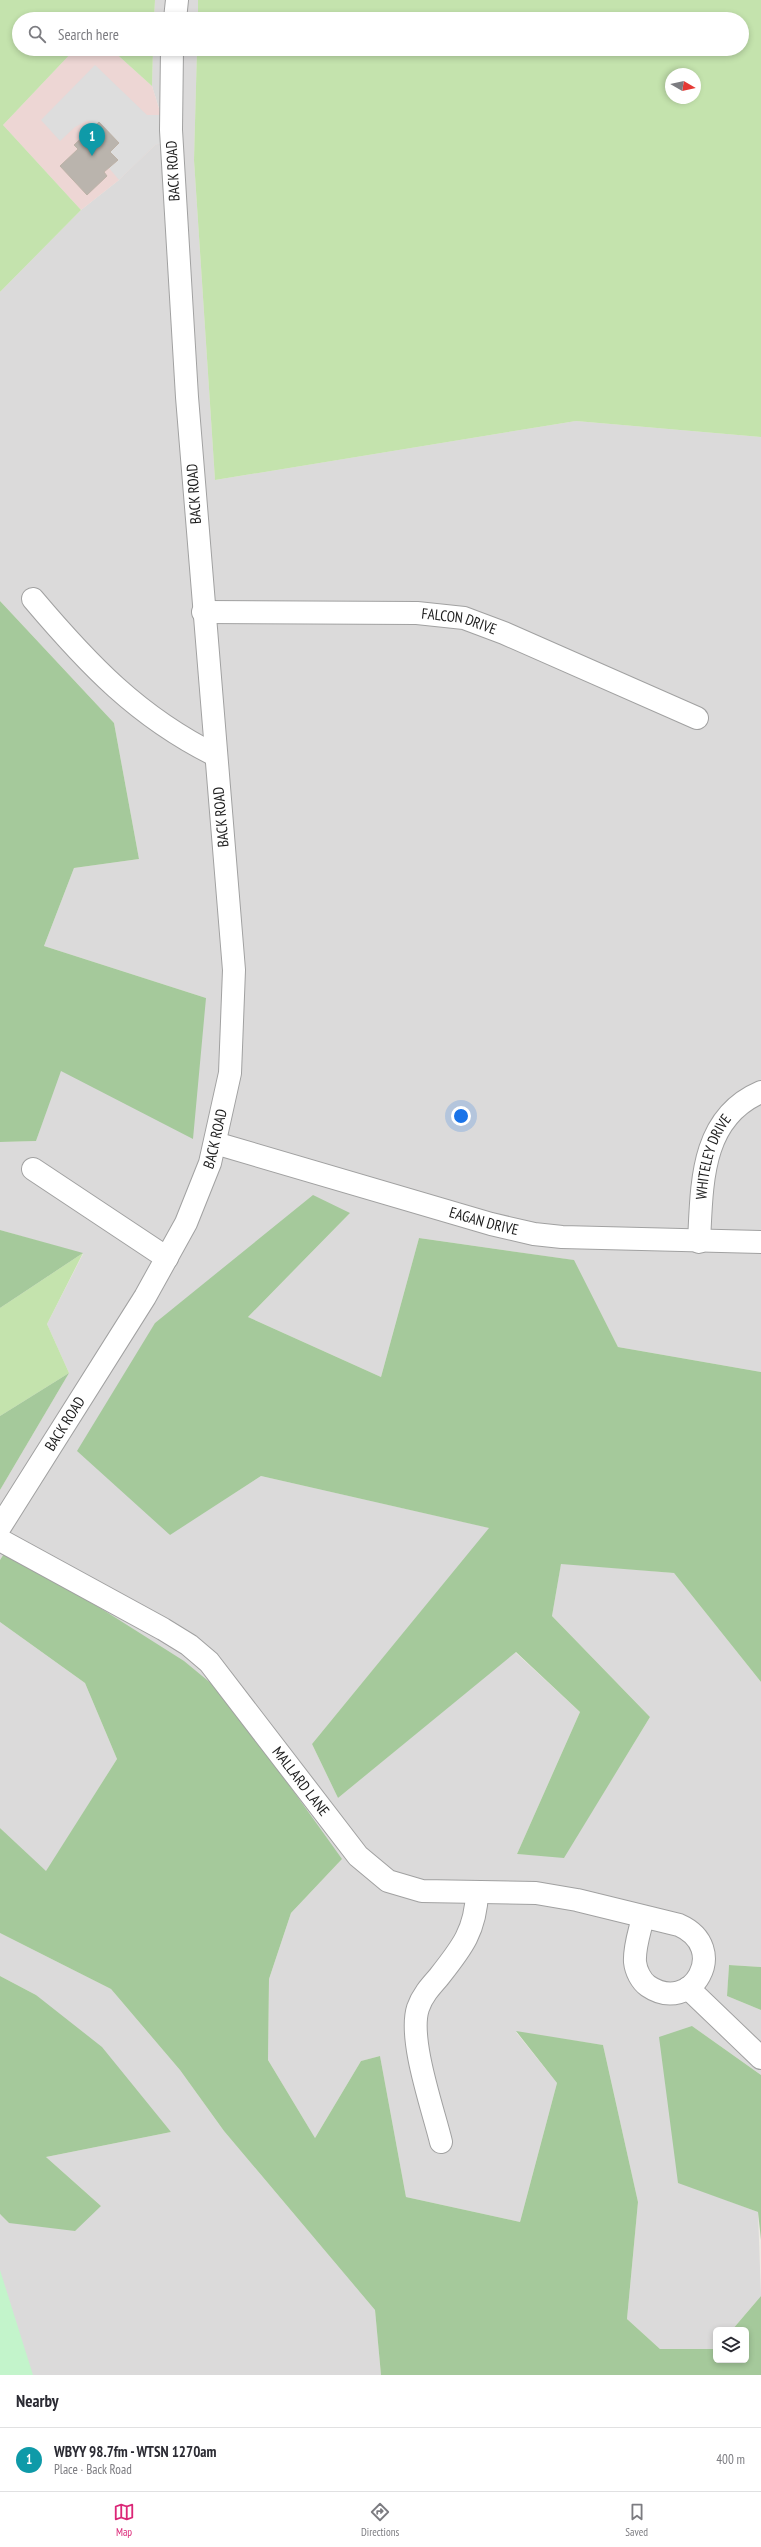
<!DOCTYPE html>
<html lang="en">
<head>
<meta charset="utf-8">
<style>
	:root { --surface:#fff; --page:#f2f2f3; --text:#2b2b33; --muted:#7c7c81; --line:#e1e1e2; --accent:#db2777 }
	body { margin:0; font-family:"PT Sans Narrow",sans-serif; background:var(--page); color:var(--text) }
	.controls { position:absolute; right:12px; bottom:12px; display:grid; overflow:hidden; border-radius:6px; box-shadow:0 2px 6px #0003 }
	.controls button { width:36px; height:36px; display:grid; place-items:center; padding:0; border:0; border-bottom:1px solid var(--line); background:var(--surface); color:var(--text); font:20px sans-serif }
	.compass { position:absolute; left:665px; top:68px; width:36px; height:36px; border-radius:50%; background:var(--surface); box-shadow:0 2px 6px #0003; rotate:99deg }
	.you { position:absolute; left:461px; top:1116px; width:14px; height:14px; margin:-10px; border:3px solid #fff; border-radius:50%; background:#1a73e8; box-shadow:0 0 0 6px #1a73e833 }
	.badge { display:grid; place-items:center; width:26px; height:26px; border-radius:50%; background:var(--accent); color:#fff; font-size:13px; font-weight:700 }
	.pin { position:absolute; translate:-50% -33px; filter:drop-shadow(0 1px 2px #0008) }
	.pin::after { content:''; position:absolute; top:21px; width:14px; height:12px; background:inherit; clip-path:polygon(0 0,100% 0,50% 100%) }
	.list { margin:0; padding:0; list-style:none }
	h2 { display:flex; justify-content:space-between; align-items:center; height:52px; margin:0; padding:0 16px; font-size:17px }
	h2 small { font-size:13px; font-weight:400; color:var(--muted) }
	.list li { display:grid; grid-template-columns:26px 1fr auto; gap:12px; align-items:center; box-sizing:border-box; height:64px; padding:0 16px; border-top:1px solid var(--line) }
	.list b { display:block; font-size:15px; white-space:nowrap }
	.list p { margin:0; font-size:13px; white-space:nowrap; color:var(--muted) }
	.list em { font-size:13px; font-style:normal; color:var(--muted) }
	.icon { flex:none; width:22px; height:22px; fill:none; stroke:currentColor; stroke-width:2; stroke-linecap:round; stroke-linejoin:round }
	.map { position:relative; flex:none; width:761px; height:2375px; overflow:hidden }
	.search { position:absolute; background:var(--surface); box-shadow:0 2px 6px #0003; left:12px; right:12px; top:12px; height:44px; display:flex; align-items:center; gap:10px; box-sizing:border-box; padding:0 14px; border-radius:22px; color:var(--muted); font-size:15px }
	.sheet { height:116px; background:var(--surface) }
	nav { display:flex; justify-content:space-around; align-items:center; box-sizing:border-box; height:56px; border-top:1px solid var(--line); background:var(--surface); font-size:11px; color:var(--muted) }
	nav a { display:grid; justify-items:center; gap:2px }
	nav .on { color:var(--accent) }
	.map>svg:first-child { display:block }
</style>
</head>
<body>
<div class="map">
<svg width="761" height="2375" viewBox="0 0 761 2375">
	<rect width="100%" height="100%" fill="#edeae3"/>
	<g fill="#dbdada">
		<path d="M155,0H198V19H154Z"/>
		<path d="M153,49H197L194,160L215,480L576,421L761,437V1372L618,1347L573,1260L419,1238L381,1377L248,1317L350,1213L155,1323L169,1535L261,1476L490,1528L312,1744L338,1798L515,1652L580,1712L517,1854L564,1857L650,1717L552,1616L561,1563L674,1573L761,1682V1967L729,1965L727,1996L761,2010V2075L692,2026L678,2182L758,2212L761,2296L732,2330H716L714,2351L660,2349L627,2319L638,2202L603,2045L516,2032L557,2083L520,2222L406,2197L380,2056L361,2061L315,2138L268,2060L269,1979L291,1913L342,1859L7,1549L0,1560V1490L69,1373L47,1324L83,1254L0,1230V1142L36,1141L60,1071L206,998L44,946L74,868L139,859L114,723L0,601V292L81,210L119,180L155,145L161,115L152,86Z"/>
		<path d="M0,1622L85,1683L117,1759L46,1872L0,1828Z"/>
		<path d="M0,1933L111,1989L180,2070L224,2131L375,2310L381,2375H0V2214L9,2223L101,2206L46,2157L171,2132L36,1995L0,1976Z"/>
	</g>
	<path fill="#edd6d4" d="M75,49H111L152,86L161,115L163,143L155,145L119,180L81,210L3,125Z"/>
	<g fill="#c4e3ad" fill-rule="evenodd">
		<path d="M0,0H155L154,19H19V49H75L3,125L81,210L0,292Z"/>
		<path d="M198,0H761V437L576,421L215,480L194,160L197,49H742V19H198ZM671,74H695V98H671Z"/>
		<path d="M111,49H153L152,86Z"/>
		<path d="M83,1253L47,1324L69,1373L0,1416V1308Z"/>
	</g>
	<g fill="#a5c99b">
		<path d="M0,601L114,723L139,859L74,868L44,946L206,998L193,1139L61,1071L36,1141L0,1142Z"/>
		<path d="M313,1195L350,1213L248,1317L381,1377L419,1238L574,1260L618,1347L761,1372V1682L674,1573L561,1564L552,1616L650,1717L564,1858L517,1854L580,1712L516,1652L338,1798L312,1744L489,1528L261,1476L170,1535L77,1451L155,1323Z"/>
		<path d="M0,1230L83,1253L0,1308Z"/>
		<path d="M69,1373L0,1490V1416Z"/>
		<path d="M7,1549L184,1661L224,1694L342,1859L291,1913L269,1979L268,2060L315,2138L361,2061L380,2056L406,2197L520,2222L557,2083L516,2031L603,2045L638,2202L627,2319L660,2349H716V2360H746V2330H732L761,2296V2375H381L375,2310L224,2131L180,2070L111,1989L0,1933V1828L46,1871L117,1759L85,1683L0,1622V1560Z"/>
		<path d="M729,1965L761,1967V2010L727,1996Z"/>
		<path d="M0,1976L36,1995L102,2047L171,2132L46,2157L101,2206L75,2231L9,2223L0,2214Z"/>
		<path d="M692,2026L761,2075V2240L758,2212L678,2183L659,2037Z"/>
	</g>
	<path fill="#c3f4cb" d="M0,2270L33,2375H0Z"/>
	<path fill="#ddd" d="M95,65L147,115H161L163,143L155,145L119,180L109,168L118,160L110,152L118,143L99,122L94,126L88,120L75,127L60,141L41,120Z"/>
	<path fill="#bab4ad" stroke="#bdb2a7" d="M99,122L119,143L110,152L118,160L104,172L107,176L87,195L60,166L78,149L74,145Z"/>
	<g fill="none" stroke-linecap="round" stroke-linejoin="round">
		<defs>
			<g id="minor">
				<path d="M175,19L177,0"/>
				<path d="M33,599C88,664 138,717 215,755"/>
				<path id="s1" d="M203,612L417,613L464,618L504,633L697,718"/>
				<path id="s2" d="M215,1143L491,1224L534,1234L562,1237L761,1242"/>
				<path d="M33,1169L167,1258"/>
				<path id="s3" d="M699,1242C702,1185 700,1118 761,1092"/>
				<path id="s4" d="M0,1527L145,1297L186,1223L210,1163L230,1073L234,970L187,397L171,130L172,49"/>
				<path id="s5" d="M0,1540L163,1629L189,1645L209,1662L358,1856L388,1881L422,1891L536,1893L577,1900L679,1925C731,1948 692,2016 648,1986C641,1981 636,1971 635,1962C634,1947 640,1931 643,1917"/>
				<path d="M688,1988L761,2058"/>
				<path d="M441,2142C433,2109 408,2039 418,2008C422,1996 430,1987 438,1978C461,1949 476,1931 477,1892"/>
			</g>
		</defs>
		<use href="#minor" stroke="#a1a1a1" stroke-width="24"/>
		<use href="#minor" stroke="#fff" stroke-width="22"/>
	</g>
	<g text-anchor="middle" stroke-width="3" stroke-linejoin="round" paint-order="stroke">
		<g font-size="15" fill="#1d1d1d" stroke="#fff">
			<text transform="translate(173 171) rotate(-93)" y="5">BACK ROAD</text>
			<text transform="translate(194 494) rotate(-94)" y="5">BACK ROAD</text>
			<text dy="5" stroke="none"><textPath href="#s1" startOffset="257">FALCON DRIVE</textPath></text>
			<text transform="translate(221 817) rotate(-95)" y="5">BACK ROAD</text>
			<text dy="5" stroke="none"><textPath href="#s4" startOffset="446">BACK ROAD</textPath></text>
			<text dy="5" stroke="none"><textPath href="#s3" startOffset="87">WHITELEY DRIVE</textPath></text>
			<text dy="5" stroke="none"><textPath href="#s2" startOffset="280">EAGAN DRIVE</textPath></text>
			<text dy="5" stroke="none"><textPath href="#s4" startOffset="122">BACK ROAD</textPath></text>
			<text dy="5" stroke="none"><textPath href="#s5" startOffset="393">MALLARD LANE</textPath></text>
		</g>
	</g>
</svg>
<div class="controls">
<button><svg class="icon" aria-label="layers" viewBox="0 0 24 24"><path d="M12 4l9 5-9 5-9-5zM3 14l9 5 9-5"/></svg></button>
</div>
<svg class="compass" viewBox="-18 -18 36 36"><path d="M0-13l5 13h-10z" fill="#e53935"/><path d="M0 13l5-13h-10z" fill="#7c7c81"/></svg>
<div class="you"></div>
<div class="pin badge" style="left:92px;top:156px;background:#0f9aa8">1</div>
<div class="search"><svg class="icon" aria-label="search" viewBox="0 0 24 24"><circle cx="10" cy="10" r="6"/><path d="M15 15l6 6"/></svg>Search here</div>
</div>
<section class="sheet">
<h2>Nearby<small></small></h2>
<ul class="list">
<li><span class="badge" style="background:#0f9aa8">1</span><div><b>WBYY 98.7fm - WTSN 1270am</b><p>Place · Back Road</p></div><em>400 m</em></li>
</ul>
</section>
<nav>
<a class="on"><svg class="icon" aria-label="map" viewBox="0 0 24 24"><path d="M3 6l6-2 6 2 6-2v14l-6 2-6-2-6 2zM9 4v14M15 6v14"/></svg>Map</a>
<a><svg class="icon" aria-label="directions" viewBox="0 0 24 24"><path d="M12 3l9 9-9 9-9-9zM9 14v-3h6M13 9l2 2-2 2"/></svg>Directions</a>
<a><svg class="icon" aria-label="saved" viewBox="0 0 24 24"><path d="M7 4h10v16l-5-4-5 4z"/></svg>Saved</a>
</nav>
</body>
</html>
